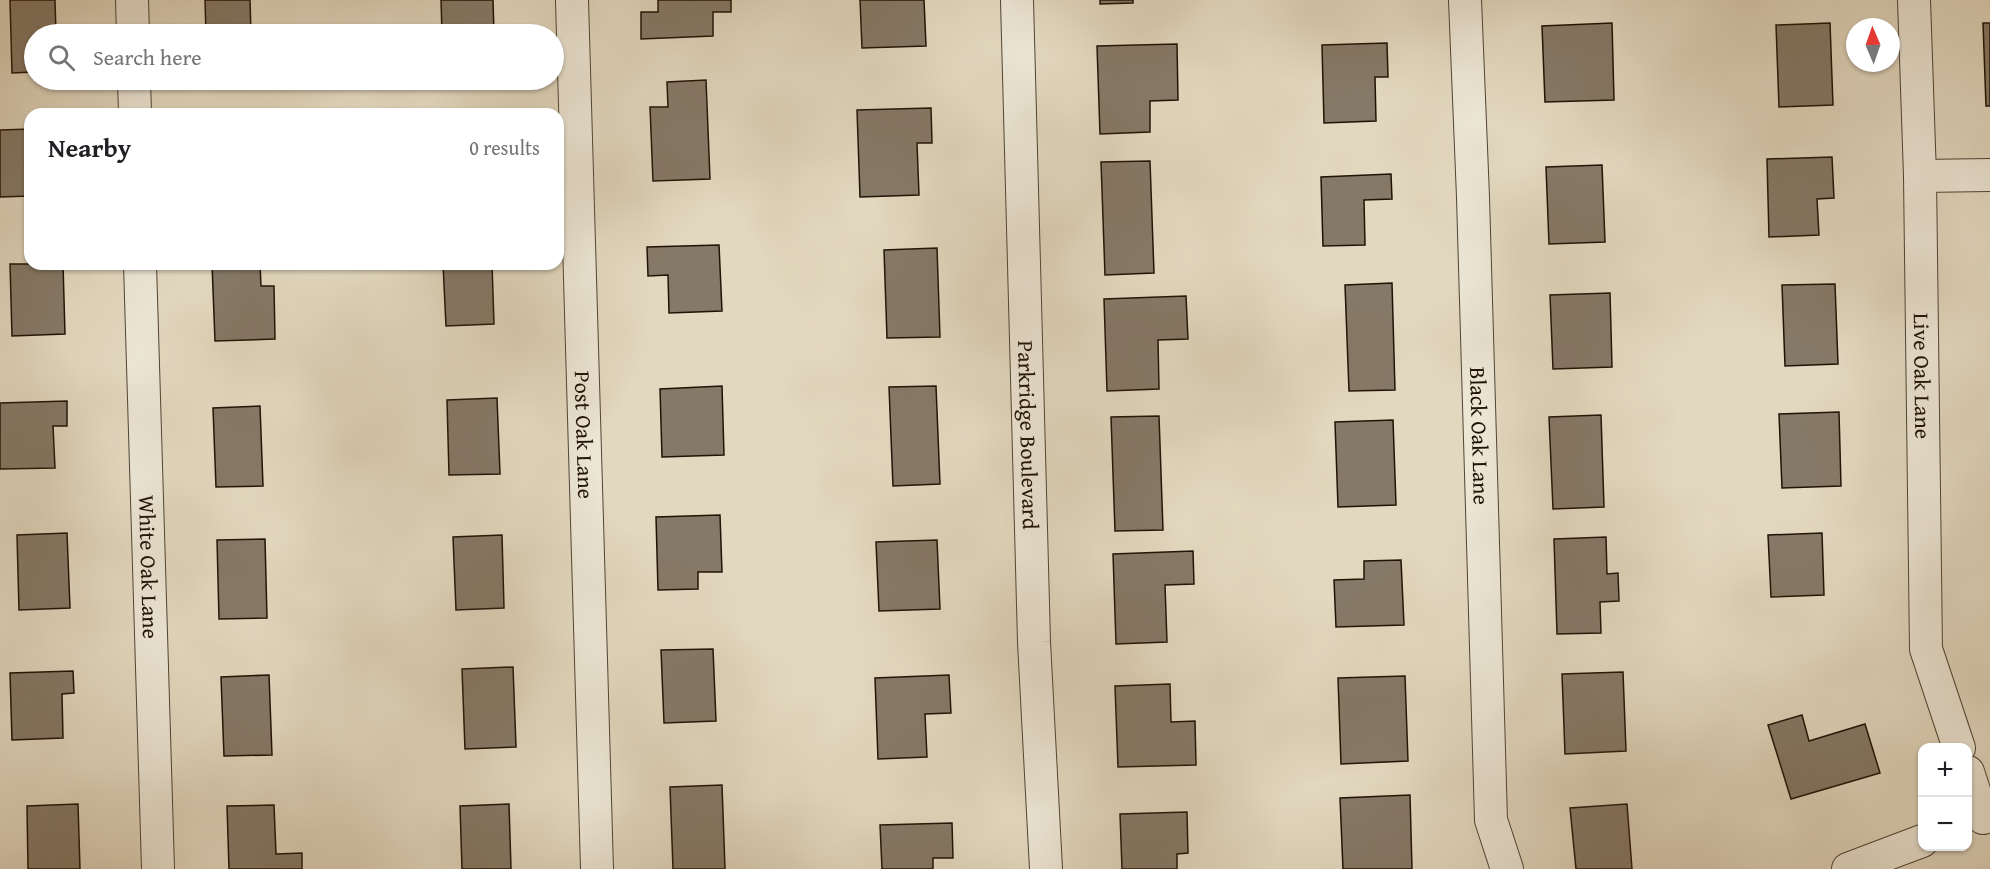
<!DOCTYPE html>
<html lang="en">
<head>
<meta charset="utf-8">
<style>
	:root { --surface:#fff; --page:#f6f6f6; --text:#202124; --muted:#757577; --line:#e0e0e0 }
	body { margin:0; font-family:"Gentium Book Plus",serif; background:var(--page); color:var(--text) }
	.controls { position:absolute; right:18px; bottom:18px; display:grid; overflow:hidden; border-radius:12px; box-shadow:0 2px 4px #0004 }
	.controls button { width:54px; height:54px; display:grid; place-items:center; padding:0; border:0; border-bottom:2px solid var(--line); background:var(--surface); color:var(--text); font:30px sans-serif }
	.compass { position:absolute; left:1846px; top:18px; width:54px; height:54px; border-radius:50%; background:var(--surface); box-shadow:0 2px 4px #0004; rotate:358deg }
	.list { margin:0; padding:0; list-style:none }
	h2 { display:flex; justify-content:space-between; align-items:center; height:78px; margin:0; padding:0 24px; font-size:26px }
	h2 small { font-size:20px; font-weight:400; color:var(--muted) }
	.icon { flex:none; width:33px; height:33px; fill:none; stroke:currentColor; stroke-width:2; stroke-linecap:round; stroke-linejoin:round }
	.map { position:relative; flex:none; width:1990px; height:869px; overflow:hidden }
	.search { position:absolute; background:var(--surface); box-shadow:0 2px 4px #0004; left:24px; top:24px; width:540px; height:66px; display:flex; align-items:center; gap:15px; box-sizing:border-box; padding:0 21px; border-radius:33px; color:var(--muted); font-size:22px }
	.panel { position:absolute; background:var(--surface); box-shadow:0 2px 4px #0004; left:24px; top:108px; width:540px; height:162px; border-radius:18px }
	.map>svg:first-child { display:block }
</style>
</head>
<body>
<div class="map">
<svg width="1990" height="869" viewBox="0 0 1990 869">
	<rect width="100%" height="100%" fill="#e2d8bf"/>
	<filter id="stains"><feTurbulence type="fractalNoise" baseFrequency=".00333" numOctaves="4"/><feColorMatrix values="0 0 0 0 .2 0 0 0 0 .09 0 0 0 0 .02 0 0 0 .5 -.17"/></filter>
	<radialGradient id="worn" r=".72"><stop offset=".6" stop-color="#630" stop-opacity="0"/><stop offset="1" stop-color="#630" stop-opacity=".3"/></radialGradient>
	<g fill="#857967" stroke="#201307" stroke-width="1.5">
		<path d="M10,0H55L56,34H34V72L12,73Z"/>
		<path d="M205,0H250L251,34H206Z"/>
		<path d="M441,0H493L494,34H442Z"/>
		<path d="M658,0H731V12H713V36L641,39V12H658Z"/>
		<path d="M860,0H924L926,46L862,48Z"/>
		<path d="M1100,0H1133V3L1100,4Z"/>
		<path d="M1612,23L1614,100L1545,102L1542,26Z"/>
		<path d="M1830,23L1833,105L1779,107L1776,25Z"/>
		<path d="M1983,23H1990V106H1986Z"/>
		<path d="M1387,43L1388,77H1375L1376,121L1324,123L1322,45Z"/>
		<path d="M1177,44L1178,100L1150,101V132L1100,134L1097,46Z"/>
		<path d="M706,80L710,179L653,181L650,107H668L667,82Z"/>
		<path d="M931,108L932,143H917L919,195L860,197L857,110Z"/>
		<path d="M30,129V196L0,197V130Z"/>
		<path d="M1832,157L1834,198L1817,199L1819,235L1769,237L1767,159Z"/>
		<path d="M1150,161L1154,273L1105,275L1101,162Z"/>
		<path d="M1602,165L1605,242L1549,244L1546,167Z"/>
		<path d="M1391,174L1392,199L1364,200L1365,245L1323,246L1321,177Z"/>
		<path d="M719,245L722,311L669,313L668,275L648,276L647,247Z"/>
		<path d="M937,248L940,337L887,338L884,250Z"/>
		<path d="M10,264H63L65,334L12,336Z"/>
		<path d="M212,264H260L261,286H274L275,339L215,341Z"/>
		<path d="M443,264H492L494,324L446,326Z"/>
		<path d="M1392,283L1395,390L1349,391L1345,285Z"/>
		<path d="M1835,284L1838,364L1785,366L1782,285Z"/>
		<path d="M1610,293L1612,367L1553,369L1550,295Z"/>
		<path d="M1186,296L1188,339L1158,340L1159,389L1107,391L1104,299Z"/>
		<path d="M722,386L724,455L662,457L660,389Z"/>
		<path d="M936,386L940,484L893,486L889,387Z"/>
		<path d="M497,398L500,474L449,475L447,400Z"/>
		<path d="M67,401V426H53L55,468L0,469V403Z"/>
		<path d="M260,406L263,486L216,487L213,408Z"/>
		<path d="M1839,412L1841,486L1782,488L1779,414Z"/>
		<path d="M1601,415L1604,507L1553,509L1549,417Z"/>
		<path d="M1159,416L1163,530L1115,531L1111,417Z"/>
		<path d="M1393,420L1396,505L1338,507L1335,422Z"/>
		<path d="M720,515L722,572H698V589L658,590L656,517Z"/>
		<path d="M67,533L70,608L19,610L17,535Z"/>
		<path d="M1822,533L1824,595L1771,597L1768,535Z"/>
		<path d="M502,535L504,608L456,610L453,537Z"/>
		<path d="M1606,537L1607,574L1618,573L1619,601L1600,602L1601,633L1557,634L1554,539Z"/>
		<path d="M265,539L267,618L219,619L217,540Z"/>
		<path d="M937,540L940,609L879,611L876,542Z"/>
		<path d="M1193,551L1194,584L1165,585L1167,642L1116,644L1113,554Z"/>
		<path d="M1401,560L1404,625L1336,627L1334,580L1364,579V561Z"/>
		<path d="M713,649L716,721L664,723L661,650Z"/>
		<path d="M513,667L516,747L465,749L462,669Z"/>
		<path d="M73,671L74,693L62,694L63,738L12,740L10,673Z"/>
		<path d="M1623,672L1626,751L1565,754L1562,674Z"/>
		<path d="M269,675L272,755L224,756L221,677Z"/>
		<path d="M949,675L951,713L925,714L927,757L878,759L875,678Z"/>
		<path d="M1405,676L1408,761L1341,764L1338,678Z"/>
		<path d="M1170,684L1171,722L1195,721L1196,765L1118,767L1115,686Z"/>
		<path d="M1802,715L1809,741L1865,724L1880,773L1791,799L1768,725Z"/>
		<path d="M722,785L725,869H673L670,787Z"/>
		<path d="M1410,795L1412,869H1343L1340,798Z"/>
		<path d="M78,804L80,869H28L27,806Z"/>
		<path d="M509,804L511,869H462L460,806Z"/>
		<path d="M1627,804L1632,869H1576L1570,808Z"/>
		<path d="M274,805L276,854L302,853V869H229L227,806Z"/>
		<path d="M1187,812L1188,853L1177,854V869H1122L1120,814Z"/>
		<path d="M952,823L953,858H933V869H882L880,825Z"/>
	</g>
	<g fill="none" stroke-linecap="round" stroke-linejoin="round">
		<defs>
			<g id="minor">
				<path d="M132,0L133,34"/>
				<path id="s1" d="M572,0L597,869"/>
				<path id="s2" d="M1017,0L1034,642L1046,869"/>
				<path id="s3" d="M1465,0L1473,197L1491,820L1507,869"/>
				<path id="s4" d="M1914,0L1920,176L1926,649L1959,748"/>
				<path d="M134,80L135,114"/>
				<path d="M1920,176L1990,175"/>
				<path id="s5" d="M140,264L158,869"/>
				<path d="M1968,772L1983,818"/>
				<path d="M1848,869L1922,841"/>
			</g>
		</defs>
		<use href="#minor" stroke="#504435" stroke-width="34"/>
		<use href="#minor" stroke="#ece6d5" stroke-width="32"/>
	</g>
	<g text-anchor="middle" stroke-width="4.5" stroke-linejoin="round" paint-order="stroke">
		<g font-size="22" fill="#201307" stroke="#ece6d5">
			<text dy="8" stroke="none"><textPath href="#s4" startOffset="376">Live Oak Lane</textPath></text>
			<text dy="8" stroke="none"><textPath href="#s1" startOffset="435">Post Oak Lane</textPath></text>
			<text dy="8" stroke="none"><textPath href="#s2" startOffset="435">Parkridge Boulevard</textPath></text>
			<text dy="8" stroke="none"><textPath href="#s3" startOffset="436">Black Oak Lane</textPath></text>
			<text dy="8" stroke="none"><textPath href="#s5" startOffset="303">White Oak Lane</textPath></text>
		</g>
	</g>
	<rect width="100%" height="100%" filter="url(#stains)"/>
	<rect width="100%" height="100%" fill="url(#worn)"/>
</svg>
<div class="controls">
<button>+</button>
<button>−</button>
</div>
<svg class="compass" viewBox="-18 -18 36 36"><path d="M0-13l5 13h-10z" fill="#e53935"/><path d="M0 13l5-13h-10z" fill="#757577"/></svg>
<div class="search"><svg class="icon" aria-label="search" viewBox="0 0 24 24"><circle cx="10" cy="10" r="6"/><path d="M15 15l6 6"/></svg>Search here</div>
<section class="panel">
<h2>Nearby<small>0 results</small></h2>
<ul class="list">
</ul>
</section>
</div>
</body>
</html>
